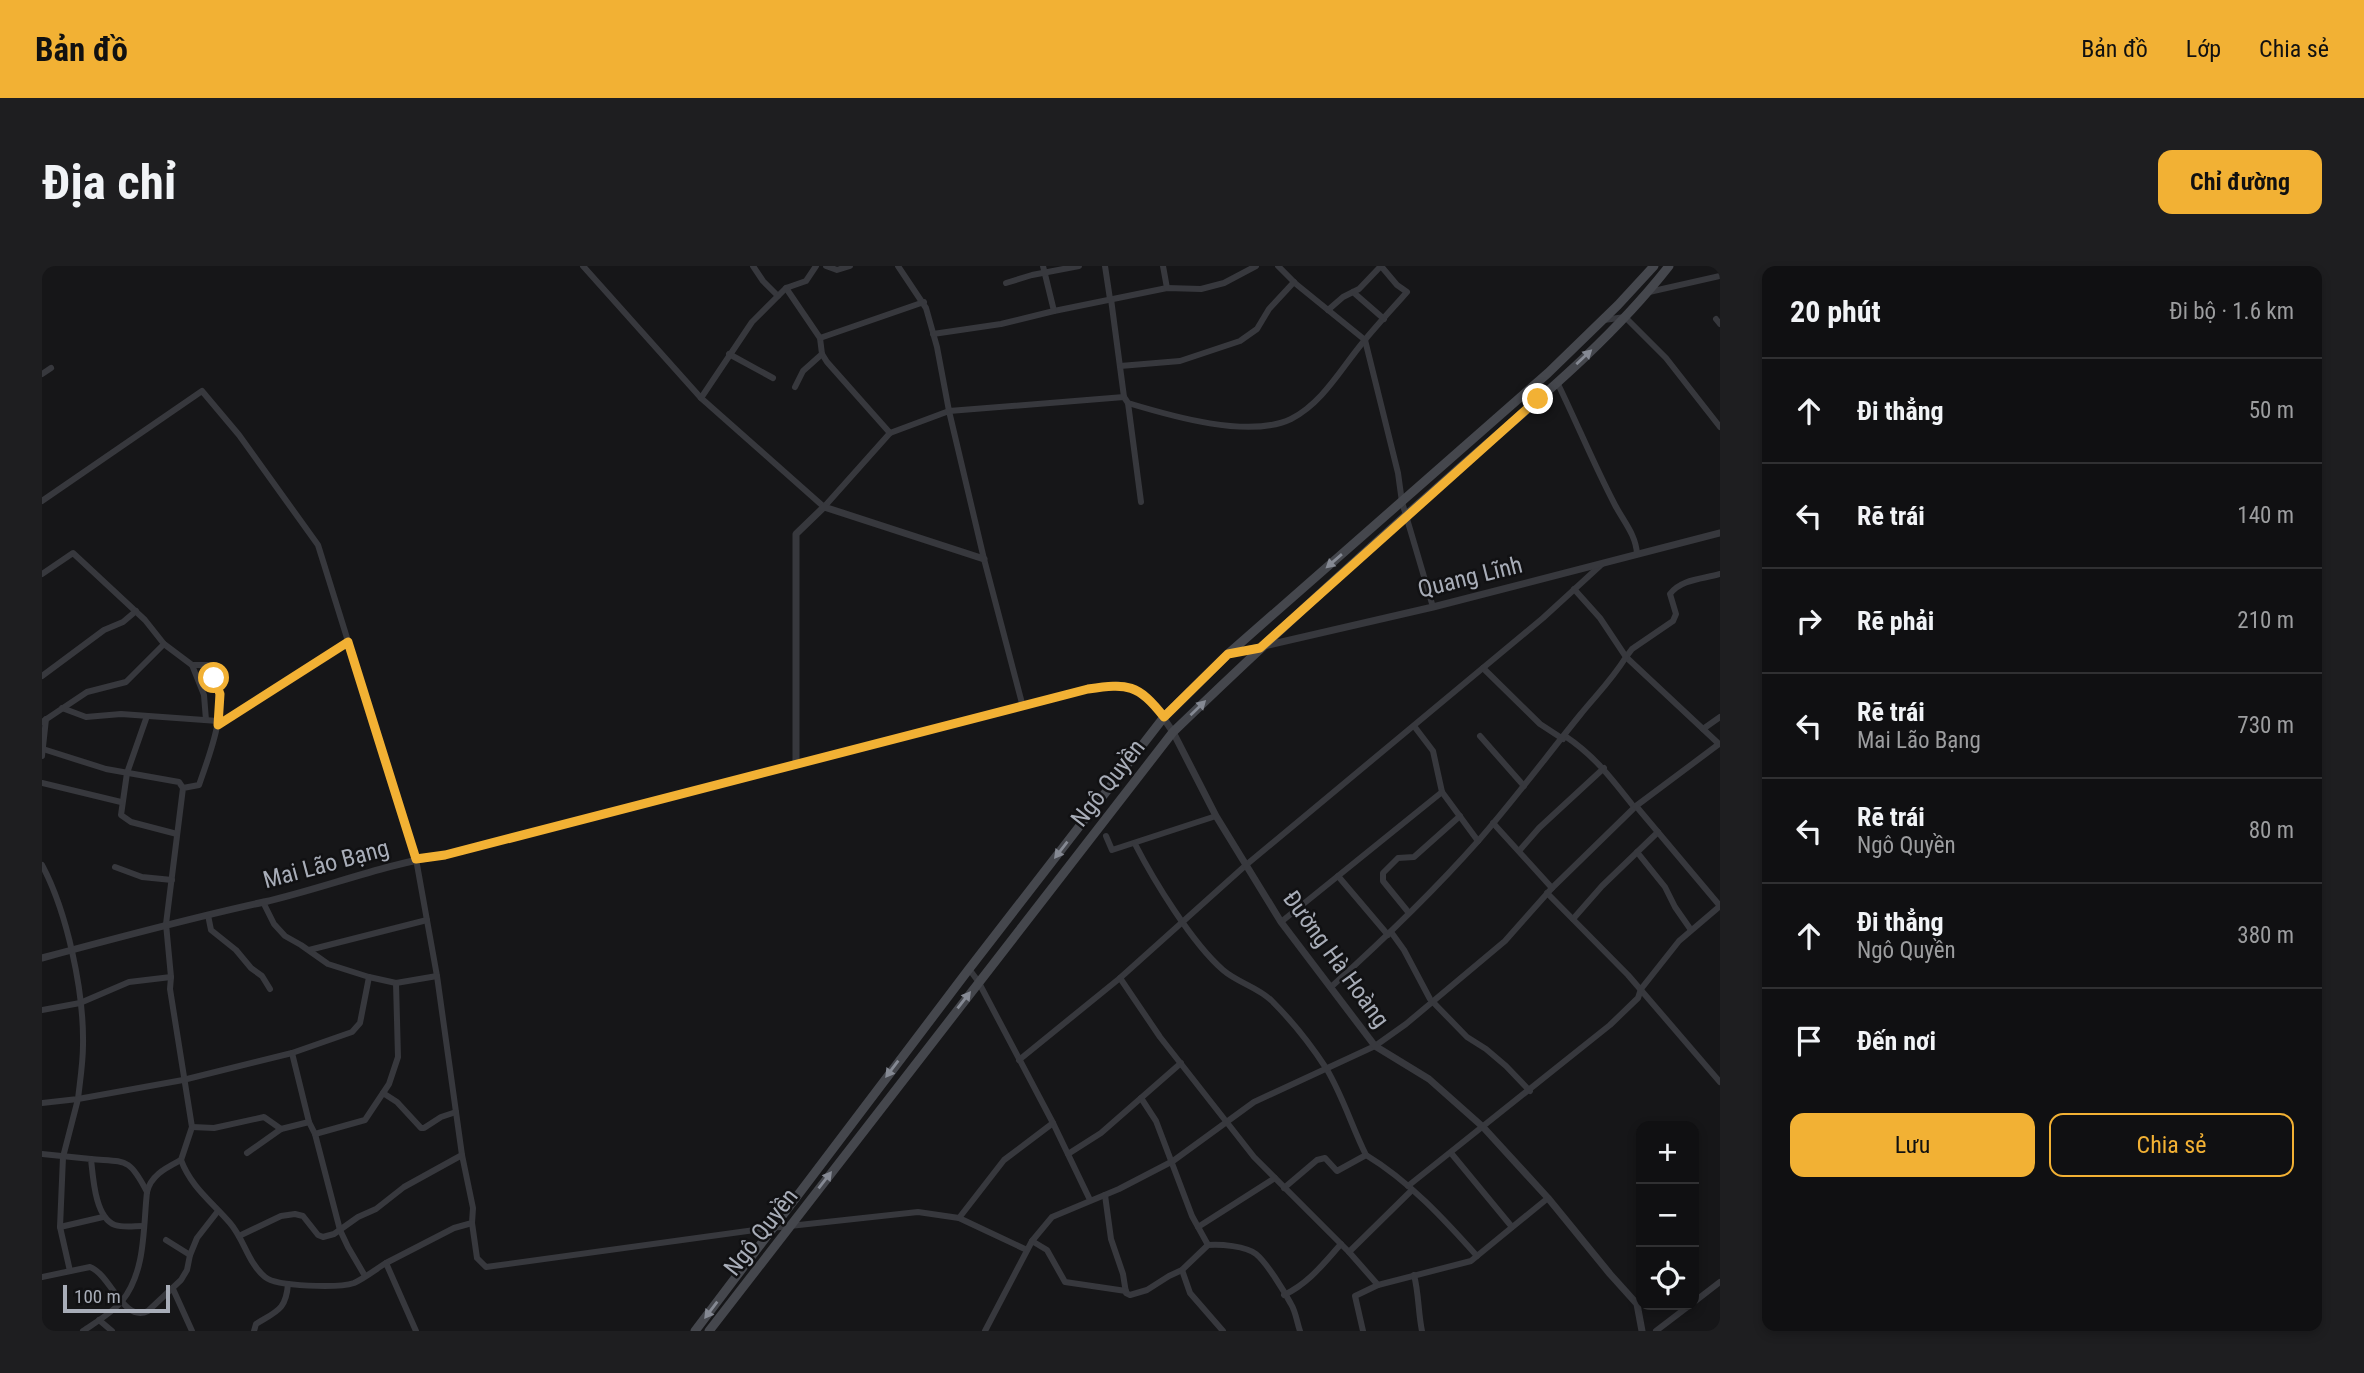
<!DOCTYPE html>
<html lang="vi">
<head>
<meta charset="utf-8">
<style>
	:root { --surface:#101012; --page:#1e1e20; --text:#f1f3f6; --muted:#9c9d9f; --line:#303032; --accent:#f2b134 }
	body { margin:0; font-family:"Roboto Condensed",sans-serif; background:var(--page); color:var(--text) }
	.controls { position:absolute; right:21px; bottom:21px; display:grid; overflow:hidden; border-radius:14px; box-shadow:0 4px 10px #0003 }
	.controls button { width:63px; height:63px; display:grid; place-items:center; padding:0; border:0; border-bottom:2px solid var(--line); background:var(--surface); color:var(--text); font:35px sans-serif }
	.scale { position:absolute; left:21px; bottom:18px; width:107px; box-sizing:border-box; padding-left:7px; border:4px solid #a8adb8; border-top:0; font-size:19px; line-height:24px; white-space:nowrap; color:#a8adb8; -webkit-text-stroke:5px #111113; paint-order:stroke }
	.stop { position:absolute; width:21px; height:21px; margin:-16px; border:5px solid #f2b134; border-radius:50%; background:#fff }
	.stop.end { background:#f2b134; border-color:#fff; box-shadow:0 2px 7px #0008 }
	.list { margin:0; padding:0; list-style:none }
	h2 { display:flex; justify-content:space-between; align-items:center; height:91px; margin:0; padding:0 28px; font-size:30px }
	h2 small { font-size:23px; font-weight:400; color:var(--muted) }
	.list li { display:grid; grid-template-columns:46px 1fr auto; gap:21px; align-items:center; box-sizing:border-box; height:105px; padding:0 28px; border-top:2px solid var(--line) }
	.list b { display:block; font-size:26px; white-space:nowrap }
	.list p { margin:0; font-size:23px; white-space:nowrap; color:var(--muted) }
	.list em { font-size:23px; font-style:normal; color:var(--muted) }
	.actions { display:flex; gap:14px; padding:21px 28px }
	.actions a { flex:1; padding:16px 0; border:2px solid var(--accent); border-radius:14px; text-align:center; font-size:24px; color:var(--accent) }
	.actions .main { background:var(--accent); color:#111 }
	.icon { flex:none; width:38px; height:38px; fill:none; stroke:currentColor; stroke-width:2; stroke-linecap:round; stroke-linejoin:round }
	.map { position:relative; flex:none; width:1678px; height:1065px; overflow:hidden; border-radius:14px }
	header { display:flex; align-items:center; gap:42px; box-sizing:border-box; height:98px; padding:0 35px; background:var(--accent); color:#111 }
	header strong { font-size:33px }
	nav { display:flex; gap:38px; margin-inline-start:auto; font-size:24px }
	.intro { display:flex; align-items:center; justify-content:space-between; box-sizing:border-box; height:168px; padding:0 42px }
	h1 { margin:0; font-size:49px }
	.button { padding:18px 32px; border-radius:14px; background:var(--accent); color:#111; font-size:24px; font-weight:700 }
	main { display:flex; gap:42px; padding:0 42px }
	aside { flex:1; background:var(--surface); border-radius:14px; box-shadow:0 4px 10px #0003 }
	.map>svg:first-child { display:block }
</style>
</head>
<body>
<header>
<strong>Bản đồ</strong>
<nav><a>Bản đồ</a><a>Lớp</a><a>Chia sẻ</a></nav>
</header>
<div class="intro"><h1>Địa chỉ</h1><a class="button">Chỉ đường</a></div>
<main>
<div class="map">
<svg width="1678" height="1065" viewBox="0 0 1678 1065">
	<rect width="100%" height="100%" fill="#161618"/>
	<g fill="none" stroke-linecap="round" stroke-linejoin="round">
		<g stroke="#37383d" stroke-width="6">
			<path d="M541,0L659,132L782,241L848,167"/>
			<path d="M711,0L721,15L736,30"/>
			<path d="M774,0L764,15L744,22L778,72L780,88L785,96L848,167L907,145L942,293L981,441"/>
			<path d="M784,0L795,4L808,0"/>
			<path d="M856,0L884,42L895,81L907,145L1082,131L1086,137C1129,150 1207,173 1249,153C1281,137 1300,101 1322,75C1336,58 1351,42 1365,26L1355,19L1339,0"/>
			<path d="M1001,0L1012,45L1125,22L1159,23L1182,17L1214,0"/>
			<path d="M1063,0L1068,33"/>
			<path d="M1121,0L1125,22"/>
			<path d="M1236,0L1254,18L1323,74L1356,207L1360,236L1391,341"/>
			<path d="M964,17L990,9L1037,0"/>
			<path d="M1311,26L1342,53"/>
			<path d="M1607,26L1678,10"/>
			<path d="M1069,33L1082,131"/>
			<path d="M1286,44L1301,31L1317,23L1339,0"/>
			<path d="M1674,53L1678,58"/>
			<path d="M1562,54L1583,51L1624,92L1678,161"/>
			<path d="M891,68L959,58L1012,45"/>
			<path d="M778,72L882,36"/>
			<path d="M687,88L731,112"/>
			<path d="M1078,100L1138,95L1198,75L1215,63L1227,43L1252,16"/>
			<path d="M0,108L9,102"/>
			<path d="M1515,116C1535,157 1552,199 1573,239C1582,256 1594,269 1595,288"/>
			<path d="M753,121L761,105L780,88"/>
			<path d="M659,132L710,56L744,22"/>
			<path d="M1086,137L1099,236"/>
			<path d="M0,235L160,125L197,169L276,279L374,593L395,710L420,889L431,942L430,957L412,962L344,997L374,1065"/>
			<path d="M0,308L31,287L103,354L122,378L150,399H166C190,438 170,480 157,519L141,522L124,658L129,711L128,723L150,861L139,894C124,902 109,909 105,926C101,962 104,1005 80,1035C70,1047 54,1056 41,1065"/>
			<path d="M150,399L162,429L164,454"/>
			<path d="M1441,402L1498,458L1521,473"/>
			<path d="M0,410L62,364L81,356L94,345"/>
			<path d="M20,442L44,451L79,448L176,455"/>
			<path d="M105,450L85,507L79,549L89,556L135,568"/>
			<path d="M0,456L45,426L84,416L122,378"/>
			<path d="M176,459L306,376"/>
			<path d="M1372,460L1391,485L1400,526"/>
			<path d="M1661,463L1678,451"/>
			<path d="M1438,470L1482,520"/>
			<path d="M1523,470C1553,490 1570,513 1592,541"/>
			<path d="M1,483L64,503L137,516L141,522"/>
			<path d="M0,490L4,453"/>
			<path d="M0,517L79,536"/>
			<path d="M1064,570L1070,584L1174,550"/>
			<path d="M1093,578C1112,615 1150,677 1181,704C1196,717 1216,721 1230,735C1250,755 1269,779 1284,802C1300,828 1310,861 1324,889"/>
			<path d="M1477,585L1497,562L1562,502"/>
			<path d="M1595,586L1623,621L1633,641L1649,664"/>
			<path d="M0,599C25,646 42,725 41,779C41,797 38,815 36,833L0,837"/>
			<path d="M73,601L100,611L130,614"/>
			<path d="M1296,610L1346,669"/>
			<path d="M1510,622L1594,540L1677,478L1584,391L1590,383L1631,355L1634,348L1628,328C1639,313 1661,313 1678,308"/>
			<path d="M1505,627L1586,709L1678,816"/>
			<path d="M221,636L232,658L243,670L259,679L286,698L327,711"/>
			<path d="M1367,647L1341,615V607L1356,592L1372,591L1418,550"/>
			<path d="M166,649L169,664L194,684L209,702L220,710L228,723"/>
			<path d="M1531,653L1560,620L1616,566"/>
			<path d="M1239,656L1400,526L1436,575"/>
			<path d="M1349,666L1362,684L1388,733L1425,771L1444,783L1464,800L1488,825"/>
			<path d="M267,684L385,654"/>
			<path d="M927,703L936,715L1011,857L1048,934"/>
			<path d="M1289,721C1340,675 1391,626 1437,574C1472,534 1504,491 1538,449C1555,428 1569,415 1584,391L1558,352L1532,323"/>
			<path d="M0,744L38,737L87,716L129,711"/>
			<path d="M250,787L310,766L318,757L327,711L354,717L395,710"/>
			<path d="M977,794L1078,712"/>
			<path d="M341,827L355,836L379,862H382L399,851L414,846"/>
			<path d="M1099,832L1114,855L1150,950L1166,979C1178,978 1204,980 1214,988C1225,997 1242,1025 1249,1038C1254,1046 1255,1057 1258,1065"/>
			<path d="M267,856L273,868L298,964L306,981L323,1010"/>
			<path d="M273,868L323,854L347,818L356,791L354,717"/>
			<path d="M205,887L239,863"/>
			<path d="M1409,887L1470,961"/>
			<path d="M0,888L49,893C51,911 53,952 73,959C82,962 92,960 101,960"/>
			<path d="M1026,888L1059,867L1139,797"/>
			<path d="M49,893C84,896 87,891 105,926"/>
			<path d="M139,894C149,921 170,936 188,957C202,973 206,997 223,1011C235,1021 297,1022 312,1017C323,1012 334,1003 344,997"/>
			<path d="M1366,920L1568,759L1596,732L1599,723L1637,675L1678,640L1594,540"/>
			<path d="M1242,922L1275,894L1283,892L1295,905L1324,889C1367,915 1402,953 1435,990L1506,932"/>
			<path d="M1370,924L1307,986L1212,891L1118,771L1078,712L1204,599L1501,352L1560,298"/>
			<path d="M1063,929L1069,973L1081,1008L1084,1027L1088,1029L1105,1024L1127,1010L1140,1004L1166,979"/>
			<path d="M430,957L435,992L444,1001L720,963L876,946L917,952"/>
			<path d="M18,961L61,951"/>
			<path d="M1156,961L1233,912"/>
			<path d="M197,970L239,950L253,948L261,950L276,969L281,971L292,968L316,951L334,943L362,921L420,889"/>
			<path d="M124,974L148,989"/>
			<path d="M990,975L1005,984L1023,1016L1084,1025"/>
			<path d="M985,984L917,952L962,894L1011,857"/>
			<path d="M1307,986L1336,1019L1429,995L1435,990"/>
			<path d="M1140,1004L1148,1027L1181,1065"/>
			<path d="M28,1005L18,961L21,891L36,833L141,814L250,787L267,856L239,863L222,851L172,862L150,861"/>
			<path d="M1372,1009C1377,1028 1376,1046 1380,1065"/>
			<path d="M0,1011L48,1001C69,1009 81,1057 106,1045L139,1014L145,1004L148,989L155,972L176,945"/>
			<path d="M131,1023L150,1065"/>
			<path d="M1242,1029C1267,1017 1281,998 1299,978"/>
			<path d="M1652,1036L1678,1016"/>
			<path d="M57,1054L70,1065"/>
			<path d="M212,1065L214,1058C235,1045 244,1044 246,1018"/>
			<path d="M943,1065L990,975L1010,951L1077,923L1131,895L1212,836L1333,780L1364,758L1463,675L1510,622L1451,557"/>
			<path d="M1321,1065L1313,1030L1336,1019"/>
			<path d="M1614,1065L1648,1039"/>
		</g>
		<g stroke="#37383d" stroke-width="7">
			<path d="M1187,388L1391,341L1678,267"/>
			<path d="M754,499V268L782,241L942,293"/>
			<path d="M0,692C74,672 148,652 222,636C283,622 342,598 403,589L1046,423L1076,419L1093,423L1114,441L1131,466L1174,550L1239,656L1333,780L1387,813L1441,861L1506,932L1568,1008L1595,1038L1600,1065"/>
		</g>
		<g stroke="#45474d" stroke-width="9">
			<path d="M653,1065L927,703L1122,451L1186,388L1506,107L1576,39L1612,0"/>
			<path d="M667,1065L1131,466C1223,377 1317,291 1413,206C1487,141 1566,78 1627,0"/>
		</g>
	</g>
	<defs><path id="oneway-solid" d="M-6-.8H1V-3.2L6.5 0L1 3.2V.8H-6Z" transform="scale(1.75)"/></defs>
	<g fill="#858993">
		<use href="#oneway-solid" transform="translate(1542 91) rotate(-43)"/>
		<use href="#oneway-solid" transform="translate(1292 295) rotate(139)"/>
		<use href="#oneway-solid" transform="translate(1156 442) rotate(-44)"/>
		<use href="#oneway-solid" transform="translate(1019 584) rotate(128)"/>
		<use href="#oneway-solid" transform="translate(922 734) rotate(-52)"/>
		<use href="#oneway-solid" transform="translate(850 803) rotate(127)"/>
		<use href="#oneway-solid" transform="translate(783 914) rotate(-52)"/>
		<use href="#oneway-solid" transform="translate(669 1044) rotate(127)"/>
	</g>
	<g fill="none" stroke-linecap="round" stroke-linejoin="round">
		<path stroke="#f2b134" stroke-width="9" d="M172,412L178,428L176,459L306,376L374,593L403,589L1046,423C1086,417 1096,418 1122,451L1186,388L1218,382L1496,133"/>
	</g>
	<g text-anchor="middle" stroke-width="5" stroke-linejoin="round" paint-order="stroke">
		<g font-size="24" fill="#a8adb8" stroke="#111113">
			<text transform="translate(1428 311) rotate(-14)" y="8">Quang Lĩnh</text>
			<text transform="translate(1066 517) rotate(-52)" y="8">Ngô Quyền</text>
			<text transform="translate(284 598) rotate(-15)" y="8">Mai Lão Bạng</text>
			<text transform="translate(1294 693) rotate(54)" y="8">Đường Hà Hoàng</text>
			<text transform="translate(719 966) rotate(-52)" y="8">Ngô Quyền</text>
		</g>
	</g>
</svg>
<div class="controls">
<button>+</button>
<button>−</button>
<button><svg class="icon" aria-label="locate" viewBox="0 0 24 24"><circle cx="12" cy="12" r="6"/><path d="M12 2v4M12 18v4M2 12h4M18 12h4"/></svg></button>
</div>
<div class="scale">100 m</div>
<div class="stop" style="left:172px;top:412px"></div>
<div class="stop end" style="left:1496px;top:133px"></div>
</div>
<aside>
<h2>20 phút<small>Đi bộ · 1.6 km</small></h2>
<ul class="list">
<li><svg class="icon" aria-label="ahead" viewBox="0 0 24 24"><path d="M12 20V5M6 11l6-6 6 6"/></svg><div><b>Đi thẳng</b></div><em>50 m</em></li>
<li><svg class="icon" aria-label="left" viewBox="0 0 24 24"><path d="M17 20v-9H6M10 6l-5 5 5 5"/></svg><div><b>Rẽ trái</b></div><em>140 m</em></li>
<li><svg class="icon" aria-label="right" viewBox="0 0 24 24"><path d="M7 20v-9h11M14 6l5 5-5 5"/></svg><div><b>Rẽ phải</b></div><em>210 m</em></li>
<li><svg class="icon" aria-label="left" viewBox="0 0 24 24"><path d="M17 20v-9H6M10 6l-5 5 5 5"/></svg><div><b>Rẽ trái</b><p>Mai Lão Bạng</p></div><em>730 m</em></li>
<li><svg class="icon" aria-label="left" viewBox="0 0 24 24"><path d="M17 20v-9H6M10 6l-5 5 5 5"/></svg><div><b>Rẽ trái</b><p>Ngô Quyền</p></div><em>80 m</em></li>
<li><svg class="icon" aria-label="ahead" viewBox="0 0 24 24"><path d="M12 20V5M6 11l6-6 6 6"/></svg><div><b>Đi thẳng</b><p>Ngô Quyền</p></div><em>380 m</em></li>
<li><svg class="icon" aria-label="arrive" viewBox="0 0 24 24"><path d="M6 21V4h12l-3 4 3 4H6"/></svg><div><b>Đến nơi</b></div></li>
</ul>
<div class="actions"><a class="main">Lưu</a><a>Chia sẻ</a></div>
</aside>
</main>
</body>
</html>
